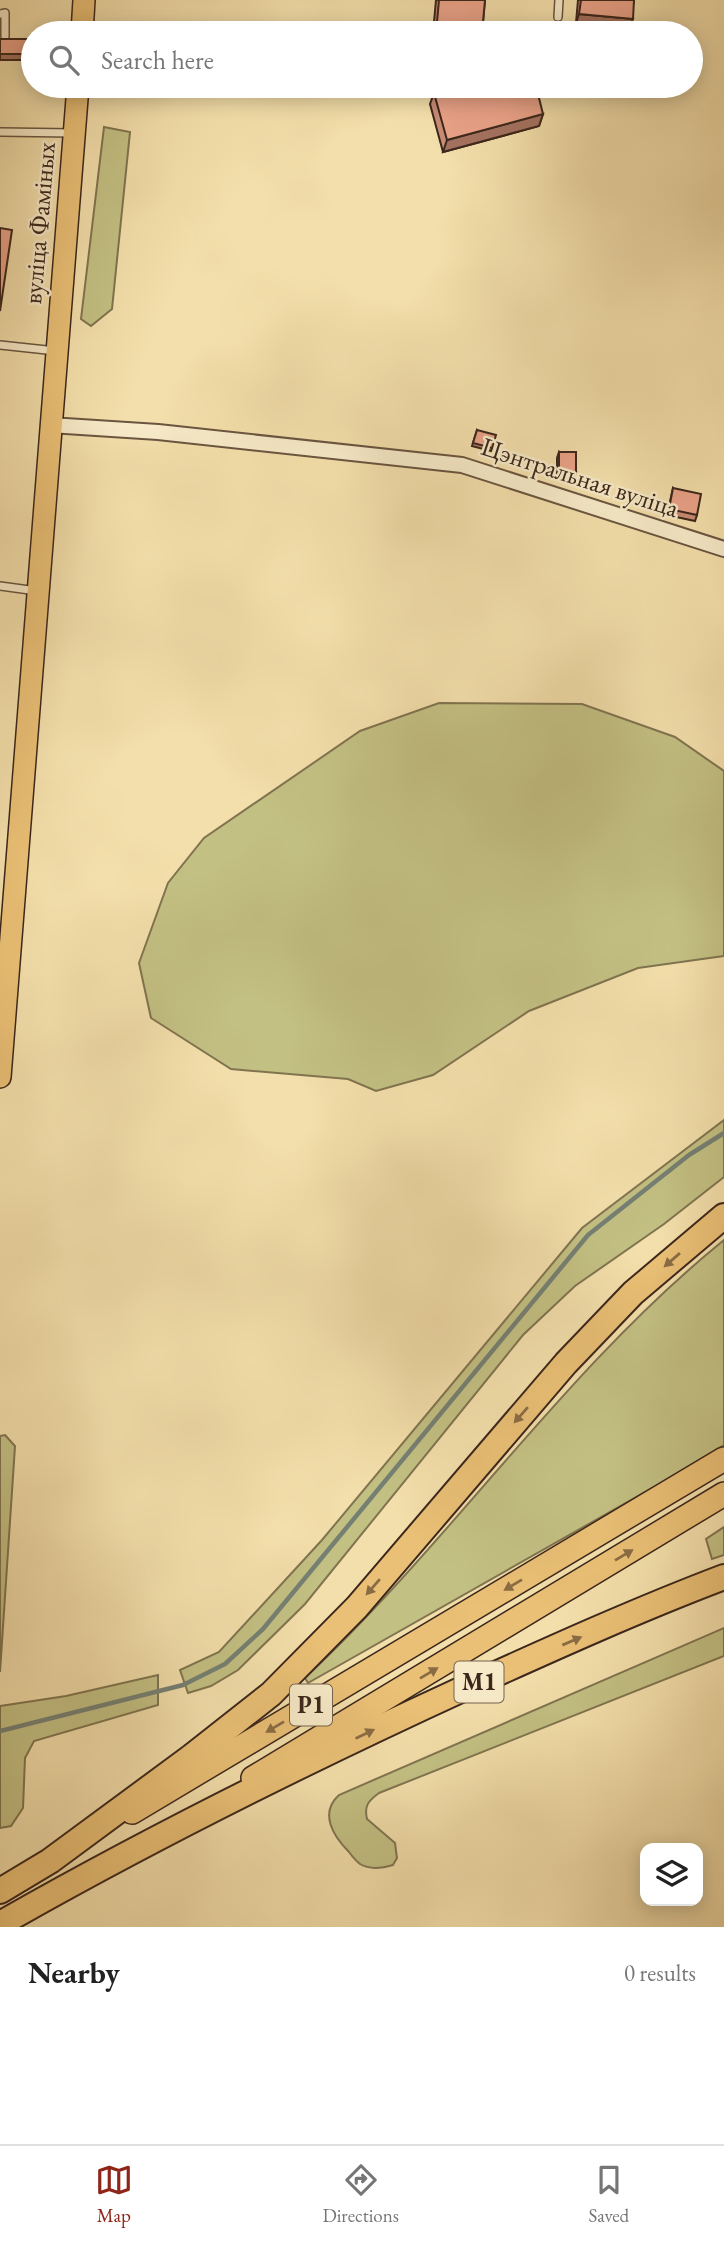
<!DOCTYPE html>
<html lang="en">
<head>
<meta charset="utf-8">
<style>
	:root { --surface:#fff; --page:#f2f2f2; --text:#222; --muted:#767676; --line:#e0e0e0; --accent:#8f2418 }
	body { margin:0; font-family:"EB Garamond",serif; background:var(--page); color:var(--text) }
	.controls { position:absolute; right:21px; bottom:21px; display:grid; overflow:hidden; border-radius:14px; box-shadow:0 4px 18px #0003 }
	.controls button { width:63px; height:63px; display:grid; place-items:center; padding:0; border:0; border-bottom:2px solid var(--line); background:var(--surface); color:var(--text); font:35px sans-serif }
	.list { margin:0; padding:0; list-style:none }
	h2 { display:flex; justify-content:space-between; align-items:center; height:91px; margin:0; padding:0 28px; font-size:30px }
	h2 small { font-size:23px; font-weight:400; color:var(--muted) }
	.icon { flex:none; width:38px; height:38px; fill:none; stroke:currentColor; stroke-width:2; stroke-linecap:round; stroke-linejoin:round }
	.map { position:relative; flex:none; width:724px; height:1927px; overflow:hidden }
	.search { position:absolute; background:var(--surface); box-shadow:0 4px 18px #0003; left:21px; right:21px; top:21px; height:77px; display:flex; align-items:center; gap:18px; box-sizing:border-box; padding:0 24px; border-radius:38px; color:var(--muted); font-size:26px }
	.sheet { height:217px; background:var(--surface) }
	nav { display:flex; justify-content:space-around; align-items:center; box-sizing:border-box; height:98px; border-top:2px solid var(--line); background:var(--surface); font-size:19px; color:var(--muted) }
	nav a { display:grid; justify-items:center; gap:4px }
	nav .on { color:var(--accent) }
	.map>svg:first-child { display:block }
</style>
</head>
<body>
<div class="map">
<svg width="724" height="1927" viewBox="0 0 724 1927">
	<rect width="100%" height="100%" fill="#f3dfab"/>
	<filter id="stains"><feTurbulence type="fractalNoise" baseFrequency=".00286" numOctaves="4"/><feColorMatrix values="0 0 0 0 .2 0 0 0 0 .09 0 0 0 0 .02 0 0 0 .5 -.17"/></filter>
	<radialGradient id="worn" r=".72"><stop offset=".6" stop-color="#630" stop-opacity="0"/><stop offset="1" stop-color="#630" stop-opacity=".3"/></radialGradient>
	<g fill="#c3c083" stroke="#807450" stroke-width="2">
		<path d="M104,127L130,132L112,309L91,326L81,319Z"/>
		<path d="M439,703L582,704L675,737L724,771V956L638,968L529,1011L433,1075L376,1091L348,1079L231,1069L151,1018L139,963L168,883L204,838L360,731Z"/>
		<path d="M724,1120V1177L664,1224L575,1286L523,1335L305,1604L238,1670L211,1686L188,1693L180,1670L219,1652L322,1540L582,1228Z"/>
		<path d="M724,1240V1445L661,1483L308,1683L305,1678C452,1540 566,1368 724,1240Z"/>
		<path d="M5,1435L15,1446L0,1672V1436Z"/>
		<path d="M724,1527V1555L712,1559L706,1539Z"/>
		<path d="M724,1628V1656L379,1793C368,1801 364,1806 367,1819L395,1843L397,1858L393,1865C383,1868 370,1870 360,1864C356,1861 352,1856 349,1852C333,1836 319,1813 339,1795Z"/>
		<path d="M158,1675V1705L34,1741L25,1758L23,1808L11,1826L0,1828V1706L66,1696Z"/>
	</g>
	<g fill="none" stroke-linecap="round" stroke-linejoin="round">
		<path stroke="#758073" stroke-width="4.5" d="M0,1731L183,1685L225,1664L263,1629L588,1235L689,1155L724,1133"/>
		<defs>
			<g id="service">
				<path d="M0,14L5,13V36"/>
				<path d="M558,17L559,0"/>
				<path d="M0,132L73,133"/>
				<path d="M0,345L56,351"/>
				<path d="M0,586L37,591"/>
			</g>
			<path id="minor" d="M50,425L158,432L462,465L724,549"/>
			<g id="primary">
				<path d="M82,33L84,0"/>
				<path d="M0,1077L78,86"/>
			</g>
			<g id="trunk">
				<path d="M253,1778L724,1494"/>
				<path d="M132,1812L724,1459"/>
			</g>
			<g id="motorway">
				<path d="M0,1891L50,1861L191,1757L271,1694L357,1607L566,1363L633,1293L724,1216"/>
				<path d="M0,1924C151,1838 308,1760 467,1687C551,1649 637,1610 724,1577"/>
			</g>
		</defs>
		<use href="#service" stroke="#6a5540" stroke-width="10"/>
		<use href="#minor" stroke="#6a5540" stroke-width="18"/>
		<use href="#primary" stroke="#3c271c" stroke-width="24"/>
		<use href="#trunk" stroke="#3c271c" stroke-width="26"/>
		<use href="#motorway" stroke="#3c271c" stroke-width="28"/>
		<use href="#service" stroke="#f7eac8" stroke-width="7"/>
		<use href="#minor" stroke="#f7eac8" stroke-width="14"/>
		<use href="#primary" stroke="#eac076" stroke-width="21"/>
		<use href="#trunk" stroke="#eac076" stroke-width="23"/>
		<use href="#motorway" stroke="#eac076" stroke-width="24"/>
	</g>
	<g fill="#c98c76" stroke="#3c271c" stroke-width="2">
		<path d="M436,0H485L482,33H433Z"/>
		<path d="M578,0H634L629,27L576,23Z"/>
		<path d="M434,93L543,114L539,126L443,152L430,104Z"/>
		<path d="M477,430L492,448L491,451L472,446Z"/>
		<path d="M559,452L574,478H557V458Z"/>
		<path d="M673,488L697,515L695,521L667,515Z"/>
	</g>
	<g fill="#a47260" stroke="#3c271c" stroke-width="2">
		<path d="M579,14L633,19L629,27L576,23Z"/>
		<path d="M0,54H28L26,60H0Z"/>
		<path d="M543,114L539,126L443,152L447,140Z"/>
		<path d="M559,472H576L574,478H557Z"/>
	</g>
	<g fill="#eaa389" stroke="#3c271c" stroke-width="2">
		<path d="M439,0H485L482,33H436Z"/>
		<path d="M581,0H634L633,19L579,14Z"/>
		<rect x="0" y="39" width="28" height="15"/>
		<path d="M459,86H536L543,114L447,140L434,93Z"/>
		<path d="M0,228L12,230L0,311Z"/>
		<path d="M477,430L496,435L492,448L473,443Z"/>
		<rect x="559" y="452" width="17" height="20"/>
		<path d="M673,488L701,494L697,515L669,509Z"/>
	</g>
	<defs><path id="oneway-solid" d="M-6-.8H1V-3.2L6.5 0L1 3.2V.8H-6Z" transform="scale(1.75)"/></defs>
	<g fill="#8a6c44">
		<use href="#oneway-solid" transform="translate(672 1260) rotate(139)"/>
		<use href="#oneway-solid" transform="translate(521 1415) rotate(131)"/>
		<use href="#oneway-solid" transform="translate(624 1555) rotate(-31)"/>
		<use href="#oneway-solid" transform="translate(513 1585) rotate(149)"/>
		<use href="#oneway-solid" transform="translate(373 1587) rotate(131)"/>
		<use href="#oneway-solid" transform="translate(572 1641) rotate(-23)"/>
		<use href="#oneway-solid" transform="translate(429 1673) rotate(-31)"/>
		<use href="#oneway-solid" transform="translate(275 1727) rotate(149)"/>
		<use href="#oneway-solid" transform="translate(365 1734) rotate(-26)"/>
	</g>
	<g text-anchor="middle" stroke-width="5" stroke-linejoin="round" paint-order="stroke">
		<g fill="#f7eac8" stroke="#746250" stroke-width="2">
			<rect x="454.5" y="1661.5" width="49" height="41" rx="5"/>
			<rect x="290" y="1684.5" width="42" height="41" rx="5"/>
		</g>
		<g font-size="24" font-weight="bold" fill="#3c271c">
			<text x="479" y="1690">М1</text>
			<text x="311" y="1713">Р1</text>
		</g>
		<g font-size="26" fill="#3c271c" stroke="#f7eac8">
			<text transform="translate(39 223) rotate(-85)" y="9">вуліца Фаміных</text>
			<text transform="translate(580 477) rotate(18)" y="9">Цэнтральная вуліца</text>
		</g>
	</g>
	<rect width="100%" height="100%" filter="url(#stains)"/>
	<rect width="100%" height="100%" fill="url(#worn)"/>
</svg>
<div class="controls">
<button><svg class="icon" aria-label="layers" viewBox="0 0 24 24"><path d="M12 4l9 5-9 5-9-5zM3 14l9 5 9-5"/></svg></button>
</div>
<div class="search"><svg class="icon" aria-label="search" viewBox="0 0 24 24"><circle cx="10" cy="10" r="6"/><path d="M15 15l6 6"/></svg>Search here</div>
</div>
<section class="sheet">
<h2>Nearby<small>0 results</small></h2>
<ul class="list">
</ul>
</section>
<nav>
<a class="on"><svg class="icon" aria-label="map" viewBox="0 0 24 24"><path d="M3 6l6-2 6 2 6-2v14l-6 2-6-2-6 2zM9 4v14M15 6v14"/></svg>Map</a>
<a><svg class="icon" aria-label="directions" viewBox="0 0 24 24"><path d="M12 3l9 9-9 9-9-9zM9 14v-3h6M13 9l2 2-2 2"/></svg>Directions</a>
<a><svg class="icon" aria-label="saved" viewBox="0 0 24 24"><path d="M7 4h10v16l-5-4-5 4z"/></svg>Saved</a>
</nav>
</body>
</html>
